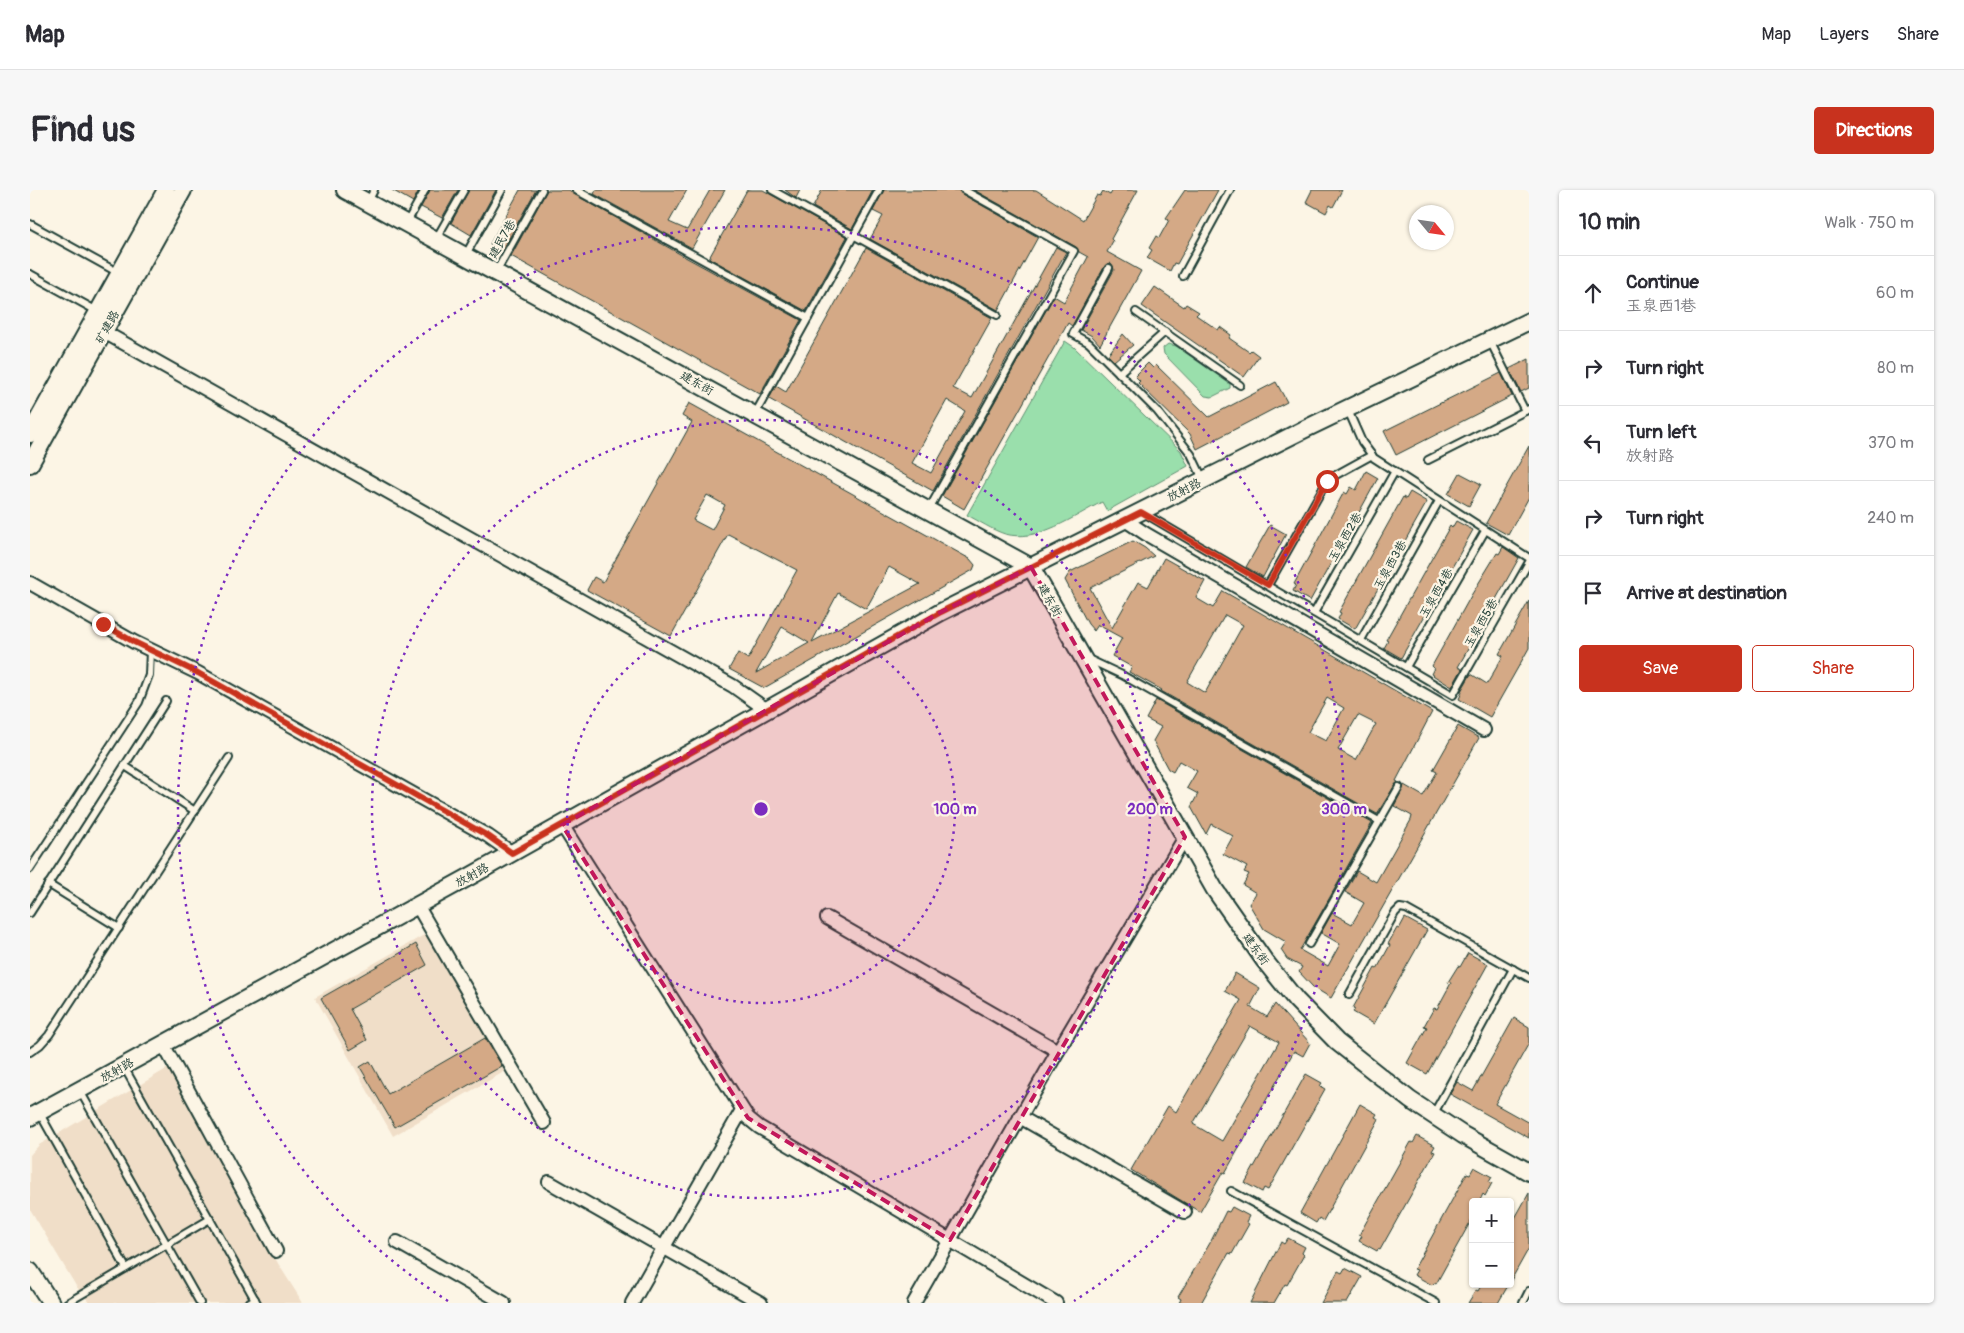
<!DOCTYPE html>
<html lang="en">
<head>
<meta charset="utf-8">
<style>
	:root { --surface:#fff; --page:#f7f7f7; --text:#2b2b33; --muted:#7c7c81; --line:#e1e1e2; --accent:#c8321e }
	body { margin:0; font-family:Pangolin,"LXGW WenKai TC",sans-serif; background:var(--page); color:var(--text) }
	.controls { position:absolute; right:15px; bottom:15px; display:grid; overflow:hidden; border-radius:5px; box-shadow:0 1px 4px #0004 }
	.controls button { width:45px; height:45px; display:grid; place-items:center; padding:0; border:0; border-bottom:1px solid var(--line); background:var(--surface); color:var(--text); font:25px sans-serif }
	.compass { position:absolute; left:1379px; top:15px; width:45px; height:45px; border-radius:50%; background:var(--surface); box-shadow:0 1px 4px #0004; rotate:119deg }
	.stop { position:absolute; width:15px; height:15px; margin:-11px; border:4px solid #c8321e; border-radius:50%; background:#fff }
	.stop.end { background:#c8321e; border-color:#fff; box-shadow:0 1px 5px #0008 }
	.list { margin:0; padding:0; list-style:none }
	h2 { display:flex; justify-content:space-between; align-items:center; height:65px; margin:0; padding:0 20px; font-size:21px }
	h2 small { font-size:16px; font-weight:400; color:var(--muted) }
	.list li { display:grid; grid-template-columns:32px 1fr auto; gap:15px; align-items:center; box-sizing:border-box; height:75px; padding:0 20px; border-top:1px solid var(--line) }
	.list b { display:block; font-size:19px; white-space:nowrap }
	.list p { margin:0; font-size:16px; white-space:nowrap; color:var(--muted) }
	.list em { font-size:16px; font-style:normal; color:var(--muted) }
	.actions { display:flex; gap:10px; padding:15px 20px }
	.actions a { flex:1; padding:11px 0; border:1px solid var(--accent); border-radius:5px; text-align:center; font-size:18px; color:var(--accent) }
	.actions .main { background:var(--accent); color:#fff }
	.icon { flex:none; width:28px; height:28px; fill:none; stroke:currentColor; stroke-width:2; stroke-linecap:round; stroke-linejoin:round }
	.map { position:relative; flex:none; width:1499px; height:1113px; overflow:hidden; border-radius:5px }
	header { display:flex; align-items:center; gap:30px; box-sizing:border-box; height:70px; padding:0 25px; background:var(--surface); border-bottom:1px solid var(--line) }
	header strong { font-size:24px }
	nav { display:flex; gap:28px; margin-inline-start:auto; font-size:18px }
	.intro { display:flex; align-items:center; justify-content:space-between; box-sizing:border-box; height:120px; padding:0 30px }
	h1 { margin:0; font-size:35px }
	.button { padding:12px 22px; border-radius:5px; background:var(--accent); color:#fff; font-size:18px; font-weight:700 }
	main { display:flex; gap:30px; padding:0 30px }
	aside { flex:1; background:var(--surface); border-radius:5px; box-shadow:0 1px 4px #0004 }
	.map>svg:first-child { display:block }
</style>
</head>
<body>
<header>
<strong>Map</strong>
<nav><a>Map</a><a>Layers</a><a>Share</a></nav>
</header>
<div class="intro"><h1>Find us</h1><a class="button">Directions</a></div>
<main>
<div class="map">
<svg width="1499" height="1113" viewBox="0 0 1499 1113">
	<rect width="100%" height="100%" fill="#fcf5e5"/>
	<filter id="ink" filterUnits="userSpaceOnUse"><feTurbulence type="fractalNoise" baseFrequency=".02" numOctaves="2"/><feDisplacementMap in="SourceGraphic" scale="10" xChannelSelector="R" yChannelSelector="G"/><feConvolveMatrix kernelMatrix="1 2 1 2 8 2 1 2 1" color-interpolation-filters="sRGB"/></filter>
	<g filter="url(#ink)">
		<g fill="#f0dec8">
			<path d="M401,741L479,879L363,946L285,807Z"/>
			<path d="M138,878L249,1075L273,1113H60L46,1096L0,1019V965L9,955Z"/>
		</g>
		<g fill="#9adfac" stroke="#5c8e70">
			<path d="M1035,151L1044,157L1151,261L1158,276L1077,321L1072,312C1044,326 1008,353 975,344C962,340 949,331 937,325Z"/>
			<path d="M1138,154L1146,156L1200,194V198L1182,207L1175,206L1134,164L1133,158Z"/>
		</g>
		<g fill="#d4a986" stroke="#1f3d34" fill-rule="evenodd">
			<path d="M362,0H389L383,12Z"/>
			<path d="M400,0H428L412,28L391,17Z"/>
			<path d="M439,0H466L441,45L421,33Z"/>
			<path d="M490,0H506L472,61L460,54Z"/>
			<path d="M517,0H539L544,4L657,68L771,130L730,204L481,66Z"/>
			<path d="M566,0H657L639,32L657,40L680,0H695L662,58L564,4Z"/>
			<path d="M717,0H733L817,47L776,121L679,68Z"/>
			<path d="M755,0H770L766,8Z"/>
			<path d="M792,0H843L822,39L783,17Z"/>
			<path d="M854,0H929L932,4L1008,47L968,120L840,49L853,26L843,21Z"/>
			<path d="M944,0H1006L1053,30L1067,5L1070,6L1073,1L1080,5L1083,0H1108L1081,49L1083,51L1077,62L1111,81L1070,155L1062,146L1051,140L1084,80L1083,76L1081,73L1075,76L1042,136L1038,133L934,319L912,306L1024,106L1034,112L1058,67L1049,62L1046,57Z"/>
			<path d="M1155,0H1188L1147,74L1144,73L1140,81L1117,68L1122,60L1119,58L1126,46L1129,48L1139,30L1136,28Z"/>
			<path d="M1282,0H1312L1303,17L1300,15L1296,23L1276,12Z"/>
			<path d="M1026,57L1036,62L903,301L739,209L746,196L756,202L836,58L962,128L923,198L942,208ZM917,210L935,221L901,283L882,273Z"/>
			<path d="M1125,97L1154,117L1156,114L1169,122L1166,125L1188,140L1190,137L1201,145L1199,148L1219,162L1221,160L1229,166L1214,187L1112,116Z"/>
			<path d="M1093,144L1103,155L1084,171L1078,165Z"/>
			<path d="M1499,169V198L1491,202L1479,179Z"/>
			<path d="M1118,173L1123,178L1126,175L1179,227L1246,192L1257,212L1167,259L1160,244L1108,193L1110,191L1105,186Z"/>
			<path d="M1471,183L1482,206L1366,265L1354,241Z"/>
			<path d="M659,213L940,369L945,375L943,380L734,498L699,479L708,463L718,469L767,380L698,344L641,446L557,400L564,387L573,392L662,232L652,226ZM677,305L695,315L682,340L663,330ZM859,377L890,394L782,452L808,403L836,419ZM752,437L779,453L726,483Z"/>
			<path d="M1499,256V307L1478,345L1456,333Z"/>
			<path d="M1336,281L1348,288L1280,411L1263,401L1266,395L1264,394L1314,302L1317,304L1321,297L1326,300Z"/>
			<path d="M1430,283L1451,294L1439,316L1418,304Z"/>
			<path d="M1380,302L1397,312L1325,439L1308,429L1311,423L1309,422L1373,307L1376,309Z"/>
			<path d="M1426,331L1443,340L1371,468L1354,458L1358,451L1356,450L1420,336L1422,338Z"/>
			<path d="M1240,335L1256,344L1233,387L1216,377Z"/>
			<path d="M1103,351L1115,358L1124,366L1060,398L1082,438L1108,392L1118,397L1134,368L1175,391L1166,408L1183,418L1193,401L1402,522L1366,591L1368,592L1365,595L1347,624L1131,501L1132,500L1099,482L1102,477L1082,466L1092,448L1068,435L1064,441L1058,434L1035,390L1040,382ZM1195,425L1213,435L1175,503L1157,492ZM1297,508L1314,518L1296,551L1278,542ZM1328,525L1346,534L1326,570L1308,560Z"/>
			<path d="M1473,357L1489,368L1428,477L1432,479L1422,497L1401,484L1404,478L1402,476L1442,404L1467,363L1469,364Z"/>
			<path d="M1499,411V458L1460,527L1429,509L1432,502L1431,501L1441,484L1457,494L1473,466L1469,464Z"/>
			<path d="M1126,510L1342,633L1270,760L1298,776L1310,754L1291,743L1302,723L1322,734L1334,713L1315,702L1327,681L1346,692L1381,630L1382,626L1364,616L1373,599L1374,595L1393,606L1407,582L1403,580L1428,536L1449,548L1301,808L1283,797L1269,782L1272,777L1257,769L1251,760L1256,752L1234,739L1219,714L1226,703L1213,695L1219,684L1214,682L1217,677L1193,664L1203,646L1181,634L1176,644L1161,617L1168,604L1157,598L1167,581L1149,571L1143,582L1138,579L1123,551L1131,537L1116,529Z"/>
			<path d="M1375,728L1397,740L1344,834L1323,822L1325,819L1323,818L1345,778L1347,779L1360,755L1358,754L1367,738L1369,739Z"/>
			<path d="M386,754L397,775L320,819L337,850L320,860L291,808Z"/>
			<path d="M1438,763L1458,774L1397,884L1377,873L1397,837L1394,836L1404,818L1407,819L1421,793L1418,792L1428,776L1430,777Z"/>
			<path d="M1205,783L1230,798L1220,817L1237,827L1245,814L1280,853L1273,866L1264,861L1195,983L1193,982L1170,1022L1101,980L1138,916L1146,922L1211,810L1195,801ZM1220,836L1249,852L1192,951L1163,934Z"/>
			<path d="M1484,828L1499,837V853L1465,914L1499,933V948L1420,904L1427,892L1443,901Z"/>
			<path d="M455,848L472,876L365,937L330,877L340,871L358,904Z"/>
			<path d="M1276,884L1292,893L1290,896L1295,899L1238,1000L1234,998L1232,1002L1215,993Z"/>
			<path d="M1330,914L1347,924L1345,927L1349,929L1293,1031L1289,1028L1286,1033L1270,1023Z"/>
			<path d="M1387,946L1405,956L1402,961L1405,962L1350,1060L1348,1059L1347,1061L1329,1051L1332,1046L1329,1045L1381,952L1383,953Z"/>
			<path d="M1444,977L1462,987L1459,992L1462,993L1455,1006L1453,1004L1449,1012H1443V1027L1406,1094L1404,1093L1402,1095L1384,1085L1387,1080L1384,1079L1437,983L1440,984Z"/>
			<path d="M1499,1003V1058L1480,1092V1037Z"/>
			<path d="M1202,1017L1219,1026L1216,1032L1219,1034L1202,1064L1199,1063L1171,1113H1149L1151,1109L1148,1107L1180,1053L1196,1021L1199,1022Z"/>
			<path d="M1258,1048L1275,1057L1272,1063L1274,1065L1257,1095L1255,1094L1244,1113H1220L1251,1052L1254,1054Z"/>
			<path d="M1315,1078L1332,1087L1317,1113H1291L1308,1081L1312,1083Z"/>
			<path d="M1452,1094H1479L1468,1113H1438L1446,1100L1448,1101Z"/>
		</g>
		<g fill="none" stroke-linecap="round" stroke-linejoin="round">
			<defs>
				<g id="service">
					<path d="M546,0L778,128"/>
					<path d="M742,0L967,125"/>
					<path d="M338,12L344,0"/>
					<path d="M0,34L89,83"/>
					<path d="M376,34L395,0"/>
					<path d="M406,49L434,0"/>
					<path d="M435,66L472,0"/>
					<path d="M1079,78L1043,144L1059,153L1127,221L1161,264L1173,289"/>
					<path d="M466,82L512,0"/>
					<path d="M0,84L67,121"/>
					<path d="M1153,86L1200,0"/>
					<path d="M1106,122L1210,195"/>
					<path d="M1460,151L1495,221"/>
					<path d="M1089,183L1135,142"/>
					<path d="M1317,218L1332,252L1344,268L1499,368"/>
					<path d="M725,224L849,0"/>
					<path d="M1398,270L1499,219"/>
					<path d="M899,319L1044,61L934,0"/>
					<path d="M1112,322L1423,505L1499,372"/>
					<path d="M1238,395L1297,291L1302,287L1342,265"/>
					<path d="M1284,423L1365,281"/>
					<path d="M1331,450L1409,311"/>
					<path d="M1058,469L1092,485L1349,631"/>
					<path d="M1376,477L1455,341"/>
					<path d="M95,576L165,621"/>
					<path d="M0,679L109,512L119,485L120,460"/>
					<path d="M18,694L89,738"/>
					<path d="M0,723L136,511"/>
					<path d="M1279,754L1369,597"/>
					<path d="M1319,805L1365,723L1370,718L1376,719L1499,788"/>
					<path d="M0,862L10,855L19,845L199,568"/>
					<path d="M94,877L227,1113"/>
					<path d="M50,901L170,1113"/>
					<path d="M9,922L96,1078"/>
					<path d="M1403,925L1483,779"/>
					<path d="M1201,1001L1406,1113"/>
					<path d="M37,1113L180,1029"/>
					<path d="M218,1113L225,1109"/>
					<path d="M1493,1113L1499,1101"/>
				</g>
				<g id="minor">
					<path d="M74,142L703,496L737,520"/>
					<path d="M1095,330L1116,344L1454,540"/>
					<path d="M0,393L104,452L168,483L458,646L482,663"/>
					<path d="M532,635L718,928L729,937L1026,1113"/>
					<path d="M387,715L514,933"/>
					<path d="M797,728L1028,861"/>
					<path d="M133,854L246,1061"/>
					<path d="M990,927L1155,1022"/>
					<path d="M519,992L731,1113"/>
					<path d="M367,1052L474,1113"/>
					<path d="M602,1113L712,920"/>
					<path d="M884,1113L1028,861L1155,647"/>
				</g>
				<g id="tertiary">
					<path d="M315,0L1001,377L1185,700L1234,770L1266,810L1307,852L1380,910L1433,945L1499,982"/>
					<path d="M0,244L136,0"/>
					<path d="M0,274L153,0"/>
					<path d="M0,927L439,687L911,422L1273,240L1499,131"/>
					<path d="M0,1081L21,1113"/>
				</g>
			</defs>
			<use href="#service" stroke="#1f3d34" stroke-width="10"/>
			<use href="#minor" stroke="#1f3d34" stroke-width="16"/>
			<use href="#tertiary" stroke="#1f3d34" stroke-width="20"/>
			<use href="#service" stroke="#fcf5e5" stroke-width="6"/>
			<use href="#minor" stroke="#fcf5e5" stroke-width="12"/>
			<use href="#tertiary" stroke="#fcf5e5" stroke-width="16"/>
		</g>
	</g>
	<g fill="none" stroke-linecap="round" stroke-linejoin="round" filter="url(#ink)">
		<path stroke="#c8321e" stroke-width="6" d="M73,434L104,452L168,483L458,646L482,663L911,422L1111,322L1238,395L1297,291"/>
	</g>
	<path fill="#c2185b" fill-opacity="0.2" stroke="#c2185b" stroke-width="4" stroke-dasharray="10 6" stroke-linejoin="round" d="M1001,377L1155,647L920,1050L718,928L532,635L911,422Z"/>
	<g fill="none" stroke="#7b2cbf" stroke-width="2.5" stroke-dasharray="2.5 5">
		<circle cx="731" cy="619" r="194"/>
		<circle cx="731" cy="619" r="389"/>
		<path d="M418 1111A583 583 0 1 1 1044 1111"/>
	</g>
	<g text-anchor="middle" stroke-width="4.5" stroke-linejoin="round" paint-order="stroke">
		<g font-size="12" fill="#1f3d34" stroke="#fcf5e5">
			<text transform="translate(472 49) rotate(-61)" y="4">建民7巷</text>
			<text transform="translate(77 137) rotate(-61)" y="4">矿建路</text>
			<text transform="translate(667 193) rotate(29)" y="4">建东街</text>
			<text transform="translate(1154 300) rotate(-27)" y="4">放射路</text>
			<text transform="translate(1315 347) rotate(-60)" y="4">玉泉西2巷</text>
			<text transform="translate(1360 375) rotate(-61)" y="4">玉泉西3巷</text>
			<text transform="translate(1406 403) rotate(-60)" y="4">玉泉西4巷</text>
			<text transform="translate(1020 410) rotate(61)" y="4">建东街</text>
			<text transform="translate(1451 433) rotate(-60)" y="4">玉泉西5巷</text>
			<text transform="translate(442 685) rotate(-29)" y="4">放射路</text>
			<text transform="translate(1226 759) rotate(54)" y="4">建东街</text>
			<text transform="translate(87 880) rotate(-29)" y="4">放射路</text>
		</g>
	</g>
	<circle cx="731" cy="619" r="8" fill="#7b2cbf" stroke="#fcf5e5" stroke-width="2.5"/>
	<g font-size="15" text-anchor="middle" font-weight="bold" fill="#7b2cbf" stroke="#fcf5e5" stroke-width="4.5" stroke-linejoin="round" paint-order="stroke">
		<text x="925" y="624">100 m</text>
		<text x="1120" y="624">200 m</text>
		<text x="1314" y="624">300 m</text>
	</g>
</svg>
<div class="controls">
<button>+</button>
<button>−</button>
</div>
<svg class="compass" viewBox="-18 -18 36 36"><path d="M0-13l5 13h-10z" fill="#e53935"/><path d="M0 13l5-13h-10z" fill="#7c7c81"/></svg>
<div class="stop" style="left:1297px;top:291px"></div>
<div class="stop end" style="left:73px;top:434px"></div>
</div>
<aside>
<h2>10 min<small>Walk · 750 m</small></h2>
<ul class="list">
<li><svg class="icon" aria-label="ahead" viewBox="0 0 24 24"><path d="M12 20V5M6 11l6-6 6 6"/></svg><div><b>Continue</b><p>玉泉西1巷</p></div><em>60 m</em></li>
<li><svg class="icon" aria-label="right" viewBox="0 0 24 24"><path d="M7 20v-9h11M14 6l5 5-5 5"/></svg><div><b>Turn right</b></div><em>80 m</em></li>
<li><svg class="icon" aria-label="left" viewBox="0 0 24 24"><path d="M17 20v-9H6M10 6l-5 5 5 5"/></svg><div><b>Turn left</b><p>放射路</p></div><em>370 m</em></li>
<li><svg class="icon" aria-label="right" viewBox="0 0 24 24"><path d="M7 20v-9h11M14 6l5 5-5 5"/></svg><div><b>Turn right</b></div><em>240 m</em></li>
<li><svg class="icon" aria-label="arrive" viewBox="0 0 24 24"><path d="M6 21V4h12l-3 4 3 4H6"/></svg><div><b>Arrive at destination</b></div></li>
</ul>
<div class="actions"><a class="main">Save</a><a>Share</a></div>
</aside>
</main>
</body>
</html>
